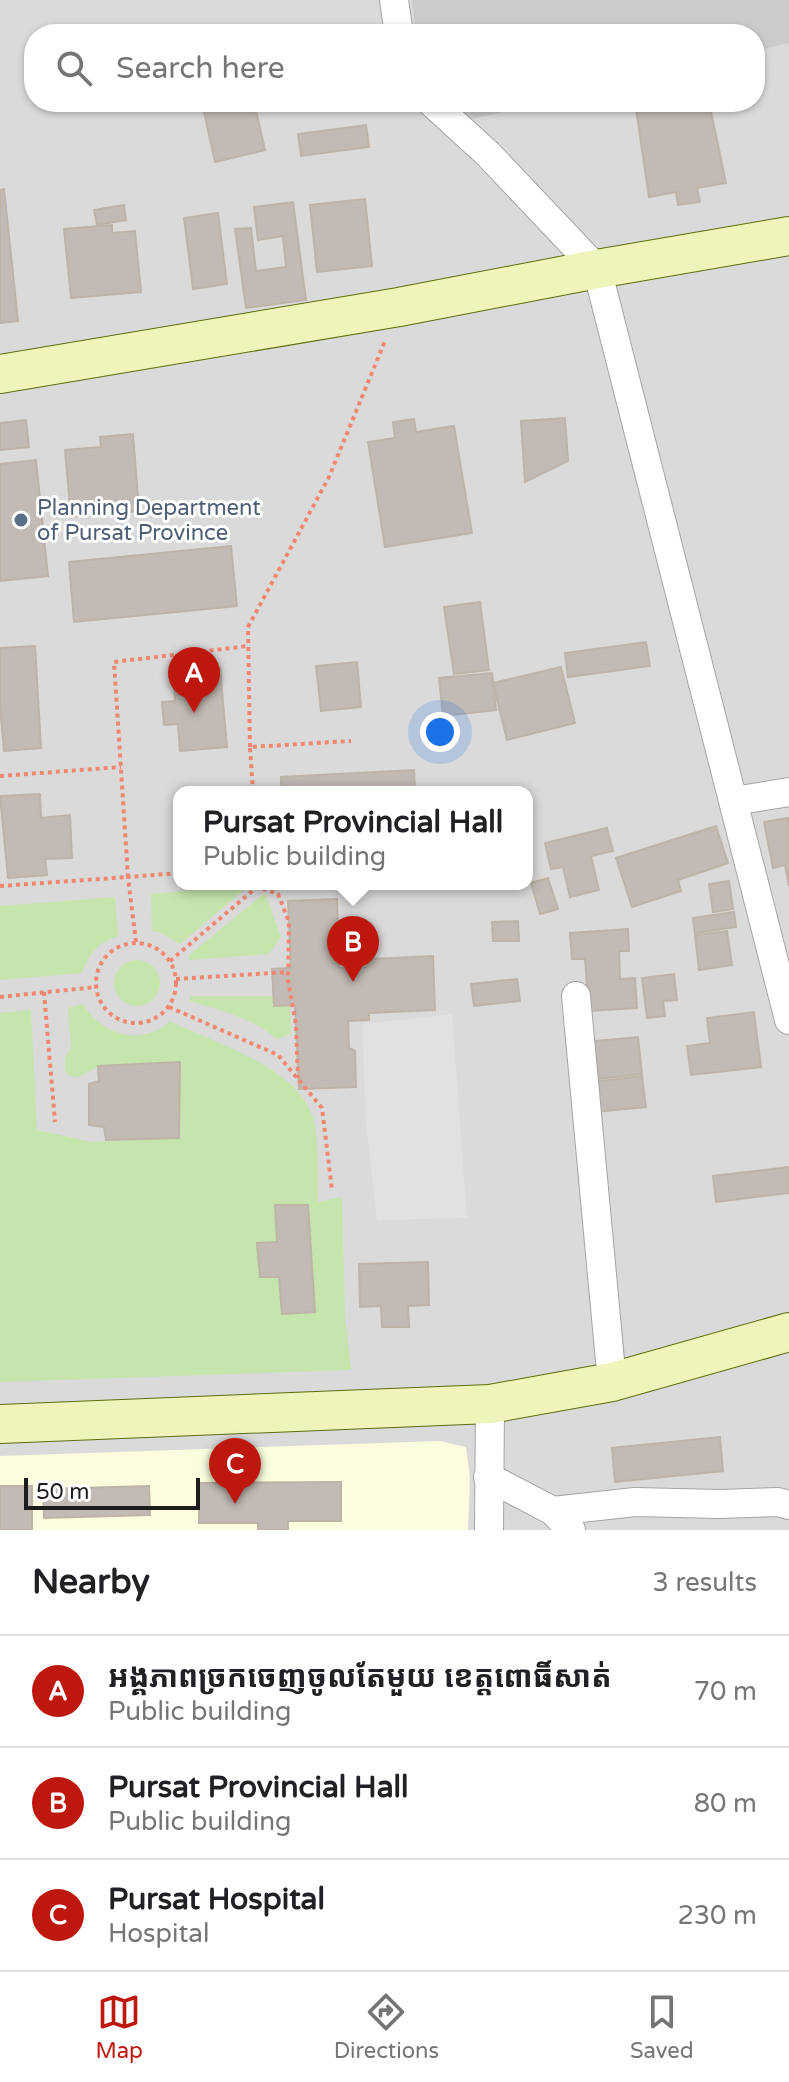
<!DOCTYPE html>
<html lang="en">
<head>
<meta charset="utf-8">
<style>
	:root { --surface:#fff; --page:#f2f2f2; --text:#202124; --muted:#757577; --line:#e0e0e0; --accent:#be170d }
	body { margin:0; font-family:"Varela Round","Noto Sans Khmer",sans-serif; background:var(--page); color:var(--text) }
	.scale { position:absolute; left:24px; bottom:20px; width:176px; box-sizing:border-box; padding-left:8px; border:4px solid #1d1d1d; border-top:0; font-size:22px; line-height:28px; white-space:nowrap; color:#1d1d1d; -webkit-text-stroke:6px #fff; paint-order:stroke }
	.you { position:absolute; left:440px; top:732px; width:28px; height:28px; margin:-20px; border:6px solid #fff; border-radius:50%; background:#1a73e8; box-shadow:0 0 0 12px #1a73e833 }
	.badge { display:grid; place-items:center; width:52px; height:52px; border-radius:50%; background:var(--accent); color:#fff; font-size:26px; font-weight:700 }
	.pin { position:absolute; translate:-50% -66px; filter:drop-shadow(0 2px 4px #0008) }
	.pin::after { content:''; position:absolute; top:42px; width:28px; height:24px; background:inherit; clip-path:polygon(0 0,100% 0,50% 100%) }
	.popup { position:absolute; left:173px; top:786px; width:360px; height:104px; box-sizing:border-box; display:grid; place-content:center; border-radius:16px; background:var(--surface); filter:drop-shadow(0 2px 6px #0005); font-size:26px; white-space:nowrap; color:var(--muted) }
	.popup b { font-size:30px; color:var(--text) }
	.popup::after { content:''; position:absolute; left:50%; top:100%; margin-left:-16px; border:16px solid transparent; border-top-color:var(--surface) }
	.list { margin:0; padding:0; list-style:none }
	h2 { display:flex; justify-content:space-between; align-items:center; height:104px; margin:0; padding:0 32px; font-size:34px }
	h2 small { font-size:26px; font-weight:400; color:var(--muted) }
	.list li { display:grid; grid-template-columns:52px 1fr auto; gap:24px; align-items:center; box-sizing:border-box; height:112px; padding:0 32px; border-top:2px solid var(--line) }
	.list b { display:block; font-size:30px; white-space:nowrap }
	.list p { margin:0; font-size:26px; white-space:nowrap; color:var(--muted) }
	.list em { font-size:26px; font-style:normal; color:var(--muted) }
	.icon { flex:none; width:44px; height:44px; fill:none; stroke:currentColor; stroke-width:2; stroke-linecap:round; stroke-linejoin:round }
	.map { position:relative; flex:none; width:789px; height:1530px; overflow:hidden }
	.search { position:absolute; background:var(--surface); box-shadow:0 2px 6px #0004; left:24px; right:24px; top:24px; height:88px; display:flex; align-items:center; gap:20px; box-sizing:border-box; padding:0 28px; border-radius:32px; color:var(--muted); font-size:30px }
	.sheet { height:440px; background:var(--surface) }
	nav { display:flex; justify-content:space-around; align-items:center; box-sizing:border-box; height:112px; border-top:2px solid var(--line); background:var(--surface); font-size:22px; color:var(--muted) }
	nav a { display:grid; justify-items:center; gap:4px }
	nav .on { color:var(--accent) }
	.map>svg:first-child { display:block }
</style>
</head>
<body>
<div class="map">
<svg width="789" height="1530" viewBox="0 0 789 1530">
	<rect width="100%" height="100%" fill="#eeebe4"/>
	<path fill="#dbdada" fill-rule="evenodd" d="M0,0H789V1530H0ZM34,34H755V102H34ZM179,792H527V884H179Z"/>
	<path fill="#fbfdde" d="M440,1441L466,1447L470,1478L468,1530H0V1456Z"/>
	<g fill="#cbcbcb">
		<path d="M412,0H789V43L755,51V34H416Z"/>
		<path d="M452,102H544L473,119Z"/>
	</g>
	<g fill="#c5e5ac" fill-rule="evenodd">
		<path d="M245,885V889L180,944L159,932L152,931L151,894Z"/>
		<path d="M265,893L281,937L269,954L189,960V955Z"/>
		<path d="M115,897L118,936C99,942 88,954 82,973L0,980V906Z"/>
		<circle cx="137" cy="983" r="23"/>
		<path d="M190,996H273L274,1006L290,1005L291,1034L277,1039C254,1019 220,1010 190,1001Z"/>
		<path d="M83,1004C102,1036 142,1047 170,1021C212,1042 296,1067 312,1115C320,1138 317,1177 318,1202L342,1197L345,1316L351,1370L0,1382V1013L31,1010L37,1130L92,1142L180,1138V1063L98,1066L79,1077L70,1076L65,1071V1057L71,1048L68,1008ZM275,1205H308L315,1312L282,1314L279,1277H260L257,1244L277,1242Z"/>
	</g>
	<path fill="#e1e1e1" d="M452,1014L467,1218L377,1220L366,1124L362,1024Z"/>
	<g fill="#c2bab4" stroke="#beb3a7" stroke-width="2">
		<path d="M254,102L265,150L215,162L204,112Z"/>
		<path d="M635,102H709L726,183L697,188L700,202L678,205L676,192L649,197Z"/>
		<path d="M366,125L369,147L301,156L298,134Z"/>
		<path d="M4,189L18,321L0,323V190Z"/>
		<path d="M365,199L372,266L317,272L310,205Z"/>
		<path d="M293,202L306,300L246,308L235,229L251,228L256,271L286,267L283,236L258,240L254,207Z"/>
		<path d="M124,205L126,220L97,225L94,210Z"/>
		<path d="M218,213L227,284L193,289L184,218Z"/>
		<path d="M112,225V233L135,231L141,292L71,298L64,229Z"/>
		<path d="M565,418L568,461L525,482L521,421Z"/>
		<path d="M414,419L416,432L454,426L472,533L385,547L368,442L395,438L393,422Z"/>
		<path d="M26,420L29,447L0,450V423Z"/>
		<path d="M133,434L139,511L71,517L65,450L101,447L100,437Z"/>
		<path d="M36,460L48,576L0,581V464Z"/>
		<path d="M231,546L237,606L74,622L69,562Z"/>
		<path d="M480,602L489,670L454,674L444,607Z"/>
		<path d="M646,642L650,666L568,677L565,653Z"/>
		<path d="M35,646L41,748L4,751L0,706V648Z"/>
		<path d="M357,662L361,707L321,711L316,666Z"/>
		<path d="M561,667L575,723L507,740L493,683Z"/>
		<path d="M220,668L227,747L180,751L178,724L164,725L162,702L175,701L173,672Z"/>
		<path d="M492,673L496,710L443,716L439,678Z"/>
		<path d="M414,770L415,792H281V777Z"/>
		<path d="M40,794L41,818L70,815L72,858L45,859L47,875L8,878L0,796Z"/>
		<path d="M788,818L789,821V886L785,865L773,868L764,822Z"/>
		<path d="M716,826L728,863L678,880L681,891L632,907L616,858Z"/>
		<path d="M607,828L613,851L591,856L599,890L570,897L563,867L551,869L545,843Z"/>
		<path d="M548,878L558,909L540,914L531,883Z"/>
		<path d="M729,881L733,909L713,912L709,884Z"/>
		<path d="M337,899L339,968L366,967L371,959L433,956L435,1010L369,1013V1020L348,1021L349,1048L355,1051L356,1087L299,1089L295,1005L274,1006L272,969L291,968L288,901Z"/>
		<path d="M734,912L736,927L695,933L693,918Z"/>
		<path d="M518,921L519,941H493L492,922Z"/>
		<path d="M628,929L629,951H619L620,979L635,978L637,1008L589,1011L585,959H572L570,933Z"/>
		<path d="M727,931L732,965L699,970L695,935Z"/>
		<path d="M674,974L677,1000L663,1001L665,1016L647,1018L642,978Z"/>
		<path d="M517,979L520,1001L474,1006L471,984Z"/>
		<path d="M754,1012L761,1067L691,1075L687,1046L710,1043L707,1018Z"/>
		<path d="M638,1037L642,1074L590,1080L586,1042Z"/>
		<path d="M180,1062L179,1138L106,1140L104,1127L89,1125V1084L99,1081L98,1066Z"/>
		<path d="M642,1076L646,1107L595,1112L591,1082Z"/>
		<path d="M789,1167V1193L716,1202L713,1176Z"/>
		<path d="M275,1205H308L315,1312L282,1314L279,1277H260L257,1243L277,1242Z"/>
		<path d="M428,1262L429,1305L408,1306L409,1327H382L381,1306L360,1307L359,1264Z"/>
		<path d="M720,1437L723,1471L615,1482L612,1448Z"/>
		<path d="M341,1482V1521H288V1530H258V1523H199V1483Z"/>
		<rect x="0" y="1486" width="32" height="44"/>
		<path d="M149,1486L150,1515L44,1518L43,1489Z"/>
	</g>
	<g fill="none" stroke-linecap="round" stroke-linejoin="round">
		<defs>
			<g id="street">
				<path d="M394,0L399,34"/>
				<path d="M431,102L488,154L597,269L789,1020"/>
				<path d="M734,801L789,792"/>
				<path d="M576,996L612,1382"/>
				<path d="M488,1477L553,1511L571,1530"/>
				<path d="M553,1511L635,1502L719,1504L778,1502L789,1505"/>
				<path d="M489,1530L490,1404"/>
			</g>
			<g id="secondary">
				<path d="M0,374L399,307L597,269L789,236"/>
				<path d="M0,1424L490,1404L612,1382L789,1332"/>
			</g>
		</defs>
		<use href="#street" stroke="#a4a4a4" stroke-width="30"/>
		<use href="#secondary" stroke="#5c6d0c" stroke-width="40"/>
		<g stroke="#f18772" stroke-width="4" stroke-dasharray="4 4" stroke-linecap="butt">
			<path d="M250,747L248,627L329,477L385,341"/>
			<path d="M0,776L121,767"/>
			<path d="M253,792L250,747L351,741"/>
			<path d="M0,886L128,877L114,662L248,646"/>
			<path d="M136,942L128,877L179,873"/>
			<circle cx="136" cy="983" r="40"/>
			<path d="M170,961L257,887L278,894L289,922L288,980L296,1025L298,1078"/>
			<path d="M176,979L288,972"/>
			<path d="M44,992L55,1122"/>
			<path d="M0,997L96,987"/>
			<path d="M169,1007L278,1055L322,1108L332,1190"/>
		</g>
		<use href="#street" stroke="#fff" stroke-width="28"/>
		<use href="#secondary" stroke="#eff5ba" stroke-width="38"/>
	</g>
	<circle fill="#5c6f8a" stroke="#fff" stroke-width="3" cx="21" cy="520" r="8"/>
	<g text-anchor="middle" stroke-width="6" stroke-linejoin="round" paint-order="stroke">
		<g font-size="22" fill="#4e5e75" stroke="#fff" text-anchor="start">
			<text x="37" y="515">Planning Department<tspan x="37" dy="25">of Pursat Province</tspan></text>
		</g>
	</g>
</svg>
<div class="scale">50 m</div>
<div class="you"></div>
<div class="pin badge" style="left:194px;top:713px">A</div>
<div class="pin badge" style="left:353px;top:982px">B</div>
<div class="popup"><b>Pursat Provincial Hall</b>Public building</div>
<div class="pin badge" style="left:235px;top:1504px">C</div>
<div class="search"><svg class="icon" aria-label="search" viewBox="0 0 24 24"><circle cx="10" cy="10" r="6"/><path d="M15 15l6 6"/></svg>Search here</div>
</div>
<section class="sheet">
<h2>Nearby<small>3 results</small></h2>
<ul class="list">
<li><span class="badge">A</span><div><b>អង្គភាពច្រកចេញចូលតែមួយ ខេត្តពោធិ៍សាត់</b><p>Public building</p></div><em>70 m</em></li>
<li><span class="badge">B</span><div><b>Pursat Provincial Hall</b><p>Public building</p></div><em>80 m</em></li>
<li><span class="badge">C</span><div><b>Pursat Hospital</b><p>Hospital</p></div><em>230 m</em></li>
</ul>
</section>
<nav>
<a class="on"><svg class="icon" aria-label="map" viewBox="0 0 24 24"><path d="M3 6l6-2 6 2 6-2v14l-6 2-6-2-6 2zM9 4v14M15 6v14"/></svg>Map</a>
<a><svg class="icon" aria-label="directions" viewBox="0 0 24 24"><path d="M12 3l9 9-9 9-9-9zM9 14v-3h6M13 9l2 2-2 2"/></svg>Directions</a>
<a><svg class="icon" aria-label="saved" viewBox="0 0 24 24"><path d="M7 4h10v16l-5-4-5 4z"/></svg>Saved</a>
</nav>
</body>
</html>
